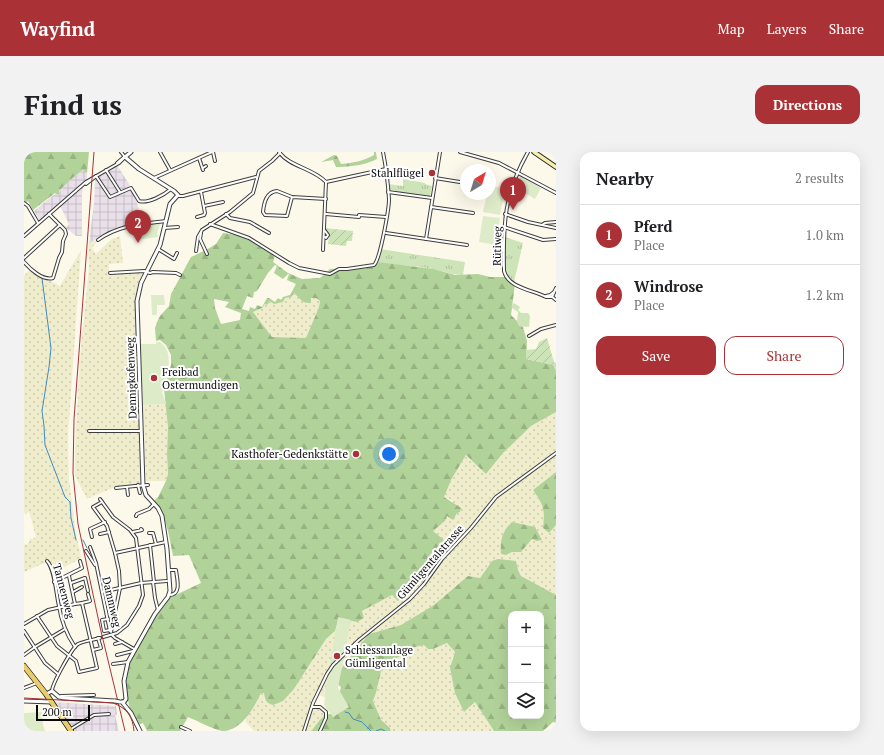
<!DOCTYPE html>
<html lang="en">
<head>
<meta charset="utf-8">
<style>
	:root { --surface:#fff; --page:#f2f2f2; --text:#202124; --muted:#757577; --line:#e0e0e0; --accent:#aa3236 }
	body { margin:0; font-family:"PT Serif",serif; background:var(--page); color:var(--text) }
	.controls { position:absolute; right:12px; bottom:12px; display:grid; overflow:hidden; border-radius:8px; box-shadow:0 4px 16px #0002 }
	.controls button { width:36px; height:36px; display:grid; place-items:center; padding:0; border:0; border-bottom:1px solid var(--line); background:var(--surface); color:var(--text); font:20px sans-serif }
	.compass { position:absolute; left:436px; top:12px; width:36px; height:36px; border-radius:50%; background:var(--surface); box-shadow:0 4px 16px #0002; rotate:38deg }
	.scale { position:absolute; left:12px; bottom:10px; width:54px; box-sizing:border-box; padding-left:4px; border:2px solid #0a0a0a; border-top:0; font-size:11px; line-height:14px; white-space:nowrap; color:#0a0a0a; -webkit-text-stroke:3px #fff; paint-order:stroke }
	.you { position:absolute; left:365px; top:302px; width:14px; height:14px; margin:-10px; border:3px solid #fff; border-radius:50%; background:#1a73e8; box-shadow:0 0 0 6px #1a73e833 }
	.badge { display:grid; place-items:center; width:26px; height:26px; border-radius:50%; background:var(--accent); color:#fff; font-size:13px; font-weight:700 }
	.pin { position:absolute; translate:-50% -33px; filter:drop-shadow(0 1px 2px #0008) }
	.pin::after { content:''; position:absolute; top:21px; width:14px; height:12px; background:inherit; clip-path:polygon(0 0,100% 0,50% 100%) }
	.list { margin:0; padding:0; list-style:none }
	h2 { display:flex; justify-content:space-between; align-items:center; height:52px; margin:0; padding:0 16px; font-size:17px }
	h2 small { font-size:13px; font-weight:400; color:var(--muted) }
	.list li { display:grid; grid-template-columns:26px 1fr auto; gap:12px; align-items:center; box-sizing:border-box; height:60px; padding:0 16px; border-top:1px solid var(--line) }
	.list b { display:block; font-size:15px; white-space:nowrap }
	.list p { margin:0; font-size:13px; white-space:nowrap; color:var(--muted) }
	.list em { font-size:13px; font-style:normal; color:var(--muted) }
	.actions { display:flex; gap:8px; padding:12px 16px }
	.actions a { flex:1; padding:9px 0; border:1px solid var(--accent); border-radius:12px; text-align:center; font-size:14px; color:var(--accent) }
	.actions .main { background:var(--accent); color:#fff }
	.icon { flex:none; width:22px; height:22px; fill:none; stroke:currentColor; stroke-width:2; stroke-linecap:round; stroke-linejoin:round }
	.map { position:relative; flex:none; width:532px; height:579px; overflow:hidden; border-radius:12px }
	header { display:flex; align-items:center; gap:24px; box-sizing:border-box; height:56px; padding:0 20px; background:var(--accent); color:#fff }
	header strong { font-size:19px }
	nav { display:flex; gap:22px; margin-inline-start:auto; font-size:14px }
	.intro { display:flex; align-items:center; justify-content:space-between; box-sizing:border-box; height:96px; padding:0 24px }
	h1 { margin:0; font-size:28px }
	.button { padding:10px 18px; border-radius:12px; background:var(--accent); color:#fff; font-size:14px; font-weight:700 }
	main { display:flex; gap:24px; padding:0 24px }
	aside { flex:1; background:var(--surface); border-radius:12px; box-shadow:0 4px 16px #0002 }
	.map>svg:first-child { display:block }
</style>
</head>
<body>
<header>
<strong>Wayfind</strong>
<nav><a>Map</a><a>Layers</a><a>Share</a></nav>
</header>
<div class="intro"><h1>Find us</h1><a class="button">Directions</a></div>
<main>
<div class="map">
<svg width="532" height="579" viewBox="0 0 532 579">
	<defs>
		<pattern id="industrial-grid" width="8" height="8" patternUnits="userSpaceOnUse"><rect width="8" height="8" fill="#e8dfe9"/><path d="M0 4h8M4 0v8" fill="none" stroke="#c6bec6"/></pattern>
		<pattern id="farmland-dots" width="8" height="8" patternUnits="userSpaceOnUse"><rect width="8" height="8" fill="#f0edcd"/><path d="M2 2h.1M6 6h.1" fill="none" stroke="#cccaaf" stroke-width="1.8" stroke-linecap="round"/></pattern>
		<pattern id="grass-tufts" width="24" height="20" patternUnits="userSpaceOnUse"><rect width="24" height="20" fill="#cde3b8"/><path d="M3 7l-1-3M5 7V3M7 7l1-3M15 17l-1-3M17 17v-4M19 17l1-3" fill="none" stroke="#afc19d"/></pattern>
		<pattern id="forest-firs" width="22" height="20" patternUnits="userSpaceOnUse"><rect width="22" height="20" fill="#b1d299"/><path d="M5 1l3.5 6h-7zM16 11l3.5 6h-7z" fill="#97b382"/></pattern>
		<pattern id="garden-furrows" width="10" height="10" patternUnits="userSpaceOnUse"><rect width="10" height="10" fill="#cde3b8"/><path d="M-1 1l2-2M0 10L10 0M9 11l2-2" fill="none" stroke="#afc19d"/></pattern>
	</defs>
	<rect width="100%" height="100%" fill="#fdf9ea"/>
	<g fill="url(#industrial-grid)">
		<path d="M93,13L107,35L113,51L118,71L103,73L65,91L70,51L71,27Z"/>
		<path d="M60,18L63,21V28L62,33L59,35L58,43V84H52L42,76L45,72L35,52L16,68L10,59L32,41L34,43L35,40L45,28Z"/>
		<path d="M30,550L92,554L93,563H91L95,579H49Z"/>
	</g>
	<g fill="url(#farmland-dots)">
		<path d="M96,84L99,111L85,112V121H120L116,130L113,144L118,332L91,335L63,347L51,324V296L56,206L65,115L64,99L65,91L75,87L68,96L72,102L83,91L88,87Z"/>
		<path d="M57,98L44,284L45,327L51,375L57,406L30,421L25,409L0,420V391L2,393L6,389L5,387H8L12,385L6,363L5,360L1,362L0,359V124L5,118L36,134Z"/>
		<path d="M270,141L277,147L292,146L296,149L295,155L282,186L248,185L229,160L238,156L241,152L247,149L250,152Z"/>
		<path d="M142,252L144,275L143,302L144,322L142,329H122L119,253Z"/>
		<path d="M532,260V320L509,338L518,352L521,361L519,376L525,381L532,373V443L505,429L497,424L494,418L468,409L456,426L377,473L345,482L312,533L301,537L300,545L293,542L288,557L295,555L301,560L302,563L287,579H230L221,569L237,541H240L241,548L259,549L270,537L302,487L311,479L315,466H340L338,459L368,443L396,421L406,403L420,389L409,379L421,369L429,349L420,345L421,341L427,328L442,303L462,322L479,301L507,274Z"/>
		<path d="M423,491L431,500L428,507L440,560L451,550L470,579H367L365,575L357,569L349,549L352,541L358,515L360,513L391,495L400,492L409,497Z"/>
	</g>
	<g fill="url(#grass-tufts)">
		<path d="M379,27L401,31V32L408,34L406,45L378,40L393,43L370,40L371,38H365L364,32L379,34Z"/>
		<path d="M481,85L499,91L490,130L483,127L481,111Z"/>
		<path d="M356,97L441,110L439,123C428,123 420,119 409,117C391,113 371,114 353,110Z"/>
	</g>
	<g fill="url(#forest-firs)" fill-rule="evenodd">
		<path d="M0,0H65L63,21L59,18L46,28L35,39V42L34,43L31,41L9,58L4,49L2,51L0,50Z"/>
		<path d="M350,0H352L353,7C342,13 325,15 312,15L309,8L297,10L310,3L313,4L317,12C328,11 340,9 350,3Z"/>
		<path d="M199,81C219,82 234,93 251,104L249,110L264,121L278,127L296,126L306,117L348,114L353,110L410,117L431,123L454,122L466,125H482L491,132L487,163L499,175L503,189L502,207L530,213L532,220V260L507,274L479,301L462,322L442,303L427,328L420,345L437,356L436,360L433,361L429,368L423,364L421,369L409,379L420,388L406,403L396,421L380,443L374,449L368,443L338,459L340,466L333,470L315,466L311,479L302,487L270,537L259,549L249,553C242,551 241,548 240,541H237C230,555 218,579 198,579C188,577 174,569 164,565L156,579H123L119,571L114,573L105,553L100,529L105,507L129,465L143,447L177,431L165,403L149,404C145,384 143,365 130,349L134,345L142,329L144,322L143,302L144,275L140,237L147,213V203L142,193L136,188L132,189L131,176L133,170L136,164L145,154L147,142L167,105L182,98L192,92ZM251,113L253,114L250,121L259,127L264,122H265L263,128L272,132L266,143L259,145L257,148L254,146L251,150L245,146H243L238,155L233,153L231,157L226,155L225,159L218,157L223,144L229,146L230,140L233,139L244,121ZM270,141C276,146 278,152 287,151V146H292L296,149L295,155L282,186L248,185L229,160L238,156L241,152L243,153L246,149L250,152L259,150L261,146L267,145ZM190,147L205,150L201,155L217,161L216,168L197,172L191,156Z"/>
		<path d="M532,320V373L525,381L519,376C521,357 520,354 509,338Z"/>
		<path d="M488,370L511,375L518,388L513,389L508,387L497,400H488L482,403L477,402C476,388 478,380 488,370Z"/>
		<path d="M474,407L492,409L494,418L497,424L532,443V571L529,570L519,579H470L451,550L440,560L431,541L426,516L431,500L423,491L409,497H404L400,493L391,495L358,515L352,541L349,549L357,568L365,575L367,579H287C293,573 298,561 307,562L314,547L317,535L312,531L316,518L345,482L377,473L410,453L444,424L456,426L468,409ZM487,462H517V564H487Z"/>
	</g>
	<path fill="#cde3b8" d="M490,151L496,155L494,158L497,161H504L506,164L505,175L495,174L493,170L494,160L487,155Z"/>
	<g fill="url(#garden-furrows)">
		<path d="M301,76L329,79L328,89H323L322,94L304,92L305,83Z"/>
		<path d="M523,186L530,210L532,211V220L529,213L502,207V198L512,197L515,190Z"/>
	</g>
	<g fill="#deebc9">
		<path d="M496,24L517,36L511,47L494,37L492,38L489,37Z"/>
		<path d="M466,34L481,36L476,63L459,60L463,42H466Z"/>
		<path d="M459,64L476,66L472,93L455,90Z"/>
		<path d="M138,70L136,72L133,81L134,85L112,88L110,75H107L106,74Z"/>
		<path d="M127,143H140L141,153H133V163H128Z"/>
		<path d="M132,190H136C151,201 143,221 140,237L138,240L142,252L119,253L116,192H132Z"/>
		<path d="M314,465L327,468L314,536L325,555L309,565L300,553L301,545H300Z"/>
		<path d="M18,560L19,573L21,579H0V561Z"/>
	</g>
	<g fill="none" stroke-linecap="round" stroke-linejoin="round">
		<g stroke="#438bbe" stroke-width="1">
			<path d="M18,126L27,196L25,215L18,259L20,274L21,293L41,345L46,350L47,366L52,388"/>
			<path d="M59,388L63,396"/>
			<path d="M321,560L325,561L329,567L338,570L347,579"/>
			<path d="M352,579L357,577L361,579"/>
		</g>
		<defs>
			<g id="minor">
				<path d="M97,0L101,5"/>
				<path d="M136,0L146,18"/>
				<path d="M189,0L191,9"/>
				<path d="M255,0C266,15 289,16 302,30"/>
				<path d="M436,0L475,11L532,41"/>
				<path d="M504,0C480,42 479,72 480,119C484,136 509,138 522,145H528L532,136"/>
				<path d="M175,6L179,18"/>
				<path d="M93,11L100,5"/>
				<path d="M179,16L182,14"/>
				<path d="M82,18L96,40"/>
				<path d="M72,24L86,45L107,36L115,49C124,52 140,43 147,37"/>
				<path d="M130,26L188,0"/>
				<path d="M411,26L442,31"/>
				<path d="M302,30L362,17"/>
				<path d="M62,32L71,25"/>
				<path d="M364,40L408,46"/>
				<path d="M154,44H159L232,25"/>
				<path d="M268,45L253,39C242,40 240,51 239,60L241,63L263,64L268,45L302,47"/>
				<path d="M0,51L4,54L14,71"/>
				<path d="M180,54L199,50"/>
				<path d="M407,55L449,61"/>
				<path d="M202,62L206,66L226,70L245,81"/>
				<path d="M302,62L335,65V63L362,65"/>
				<path d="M481,62L504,70L532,76"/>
				<path d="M173,65L180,63L181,61L177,40"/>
				<path d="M186,72L225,86L265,111L275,116L306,122L315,117H323L350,113C356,108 365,57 365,47C364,31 362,15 359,0"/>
				<path d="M518,73L521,71L532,70"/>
				<path d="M480,75L519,88L532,87"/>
				<path d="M140,76L154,75"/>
				<path d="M301,79L304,83L302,86L301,85"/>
				<path d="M177,81L176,87L183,102"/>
				<path d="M362,81L443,93"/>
				<path d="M0,84L62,30L95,11L101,5"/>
				<path d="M402,87L416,0"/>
				<path d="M74,88C94,73 118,72 142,69"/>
				<path d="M134,97L150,107L153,101"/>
				<path d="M299,98L302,30"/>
				<path d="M172,99L174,85L178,78L206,60L229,41L235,19L248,9L256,1"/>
				<path d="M0,106L36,73L25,62"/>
				<path d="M0,110C6,117 19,129 29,126L35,106L38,100L39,89L42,82L41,78L36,73"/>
				<path d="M86,121L120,119L126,121L129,120L152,121L156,123"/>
				<path d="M522,144L526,143L530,140"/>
				<path d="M527,144L532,148"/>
				<path d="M505,184L517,177L532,173"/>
				<path d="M65,279H117"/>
				<path d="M114,333L116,341"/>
				<path d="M103,335L104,343"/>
				<path d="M92,336L111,334L124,333"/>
				<path d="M76,347L89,365L106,378L112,386L119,443L115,454L103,473L93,481L79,485"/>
				<path d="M78,350L69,355L83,374L91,401L95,419L96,436L87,480"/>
				<path d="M112,364L113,362L125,357L130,352"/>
				<path d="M109,380L118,378L117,377"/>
				<path d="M125,381H129L132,392"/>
				<path d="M76,382L85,380"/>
				<path d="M68,385L66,377L81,370"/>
				<path d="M126,393L130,430"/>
				<path d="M66,395L72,411L86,479"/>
				<path d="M62,399L71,413"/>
				<path d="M91,401L142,390"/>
				<path d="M23,409C31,417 32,442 35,454C37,468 43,483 51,495"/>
				<path d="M145,418H152C153,427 158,443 145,443"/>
				<path d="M30,430L58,416L56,409"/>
				<path d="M129,430L131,446L134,458"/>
				<path d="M47,431L61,426L64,439"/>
				<path d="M49,440L58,435"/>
				<path d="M78,440L117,431L143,429"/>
				<path d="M58,451L66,449L64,442"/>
				<path d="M13,464L33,494L52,509L55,520L73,516L58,451L51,452L45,424"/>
				<path d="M84,467L78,468L80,479L86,478"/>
				<path d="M0,472L24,458L51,452"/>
				<path d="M0,479L21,511L34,522"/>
				<path d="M88,483L91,486L110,497"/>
				<path d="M91,492L98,490"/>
				<path d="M69,498L77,496L74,486"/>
				<path d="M0,503L11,495L41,477"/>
				<path d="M93,503L109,499"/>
				<path d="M89,512L104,510"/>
				<path d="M0,536L13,531"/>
				<path d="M28,539C28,532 48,496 54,492C60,489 69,488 76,486"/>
				<path d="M36,545L37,544L70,543"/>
				<path d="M288,555H296L302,560V566L296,579"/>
				<path d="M157,575L166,579"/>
				<path d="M47,577L70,563L85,562"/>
				<path d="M280,579L289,551L303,522L309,513L335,488L386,447L400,432L418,407L447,376L472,345L532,301"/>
			</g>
			<g id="tertiary">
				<path d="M22,542L28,539L35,545L40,546L91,549"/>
				<path d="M0,549L28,550"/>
				<path d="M98,550H100L102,547L100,529L104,510L131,462L144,445L146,439L143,397L138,364L134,356L122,343L119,333L113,149L117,131L136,93L146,52L154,43L150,39L115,17L101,5L107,0"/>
				<path d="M98,550L107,561L116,579"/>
			</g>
			<path id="secondary" d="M510,0L532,15"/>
			<path id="primary" d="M0,514L22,542L47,579"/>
		</defs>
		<use href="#minor" stroke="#3d3d3d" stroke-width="4"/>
		<use href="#tertiary" stroke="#3d3d3d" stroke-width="5"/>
		<use href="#secondary" stroke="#2c2c2c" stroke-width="5.5"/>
		<use href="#primary" stroke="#1b1b1b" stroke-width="6"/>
		<use href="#minor" stroke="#fff" stroke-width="2"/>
		<use href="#tertiary" stroke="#fff" stroke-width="3"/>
		<use href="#secondary" stroke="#f6efac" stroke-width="3.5"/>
		<use href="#primary" stroke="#e9cd6d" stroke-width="4.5"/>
		<path stroke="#aa3236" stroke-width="1" d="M0,546L89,551C103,556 109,565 110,579"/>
		<path stroke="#aa3236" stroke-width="1" d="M70,0L50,267L49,321L54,372L76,475L101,579"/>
		<defs>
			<path id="tertiary-bridge" d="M91,549L96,550"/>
		</defs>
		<use href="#tertiary-bridge" stroke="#3d3d3d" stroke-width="5" stroke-linecap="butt"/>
		<use href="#tertiary-bridge" stroke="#fff" stroke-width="3"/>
	</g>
	<g fill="#aa3236" stroke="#fff" stroke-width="1.5">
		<circle cx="408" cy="21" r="4"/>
		<circle cx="130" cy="226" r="4"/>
		<circle cx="332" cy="302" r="4"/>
		<circle cx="313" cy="504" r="4"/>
	</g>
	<g text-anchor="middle" stroke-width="4" stroke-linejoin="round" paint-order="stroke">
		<g font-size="11" fill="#0a0a0a" stroke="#fff" text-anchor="end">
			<text x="400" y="25">Stahlflügel</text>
			<text x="138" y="224" text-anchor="start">Freibad<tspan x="138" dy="13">Ostermundigen</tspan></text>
			<text x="324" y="306">Kasthofer-Gedenkstätte</text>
			<text x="321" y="502" text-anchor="start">Schiessanlage<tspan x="321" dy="13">Gümligental</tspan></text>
		</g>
		<g font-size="11" fill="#0a0a0a" stroke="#fff">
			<text transform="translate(473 94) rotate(-89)" y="4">Rütiweg</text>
			<text transform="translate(107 226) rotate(-92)" y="4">Dennigkofenweg</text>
			<text transform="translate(406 410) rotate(-49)" y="4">Gümligentalstrasse</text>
			<text transform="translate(40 439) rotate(75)" y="4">Tannenweg</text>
			<text transform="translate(88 450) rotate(77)" y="4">Dammweg</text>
		</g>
	</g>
</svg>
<div class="controls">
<button>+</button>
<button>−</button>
<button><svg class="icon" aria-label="layers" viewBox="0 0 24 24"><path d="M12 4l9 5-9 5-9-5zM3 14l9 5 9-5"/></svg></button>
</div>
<svg class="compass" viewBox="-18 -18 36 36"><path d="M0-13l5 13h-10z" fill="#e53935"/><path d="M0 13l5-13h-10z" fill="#757577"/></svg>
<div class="scale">200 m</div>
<div class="you"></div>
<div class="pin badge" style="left:489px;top:58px">1</div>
<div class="pin badge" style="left:114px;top:91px">2</div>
</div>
<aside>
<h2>Nearby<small>2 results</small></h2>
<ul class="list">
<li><span class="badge">1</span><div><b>Pferd</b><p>Place</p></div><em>1.0 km</em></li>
<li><span class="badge">2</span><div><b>Windrose</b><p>Place</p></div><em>1.2 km</em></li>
</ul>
<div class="actions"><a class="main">Save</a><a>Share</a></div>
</aside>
</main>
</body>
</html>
